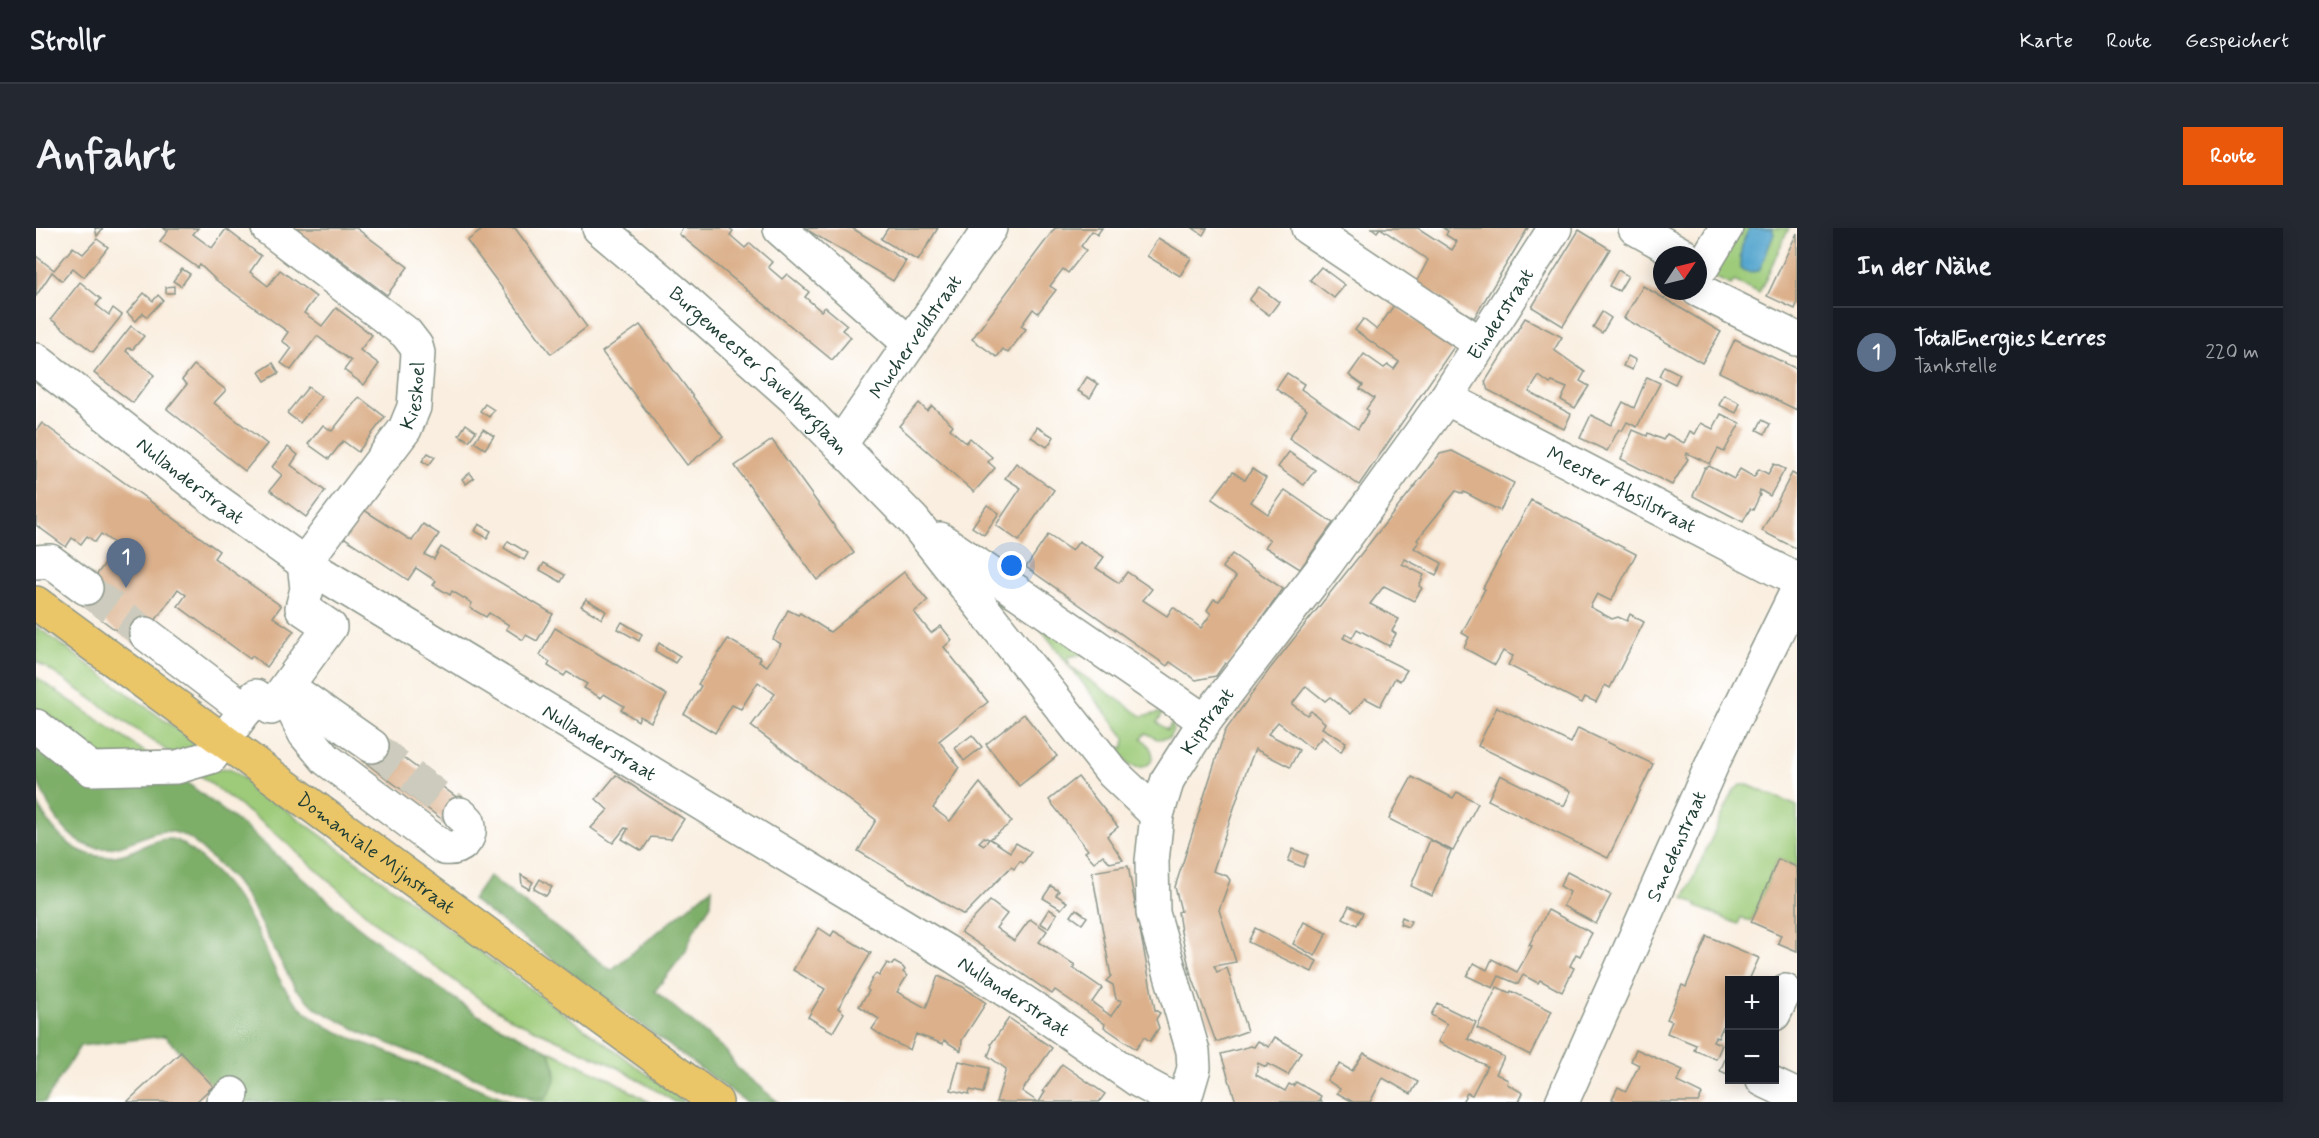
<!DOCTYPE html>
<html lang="de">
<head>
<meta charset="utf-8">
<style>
	:root { --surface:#171b24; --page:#242831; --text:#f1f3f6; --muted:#9ea1a6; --line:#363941; --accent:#ea580c }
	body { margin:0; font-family:Mynerve,sans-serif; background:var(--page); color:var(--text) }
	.controls { position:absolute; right:18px; bottom:18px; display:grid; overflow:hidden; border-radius:0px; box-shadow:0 3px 15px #0003 }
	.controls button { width:54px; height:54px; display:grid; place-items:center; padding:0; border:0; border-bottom:2px solid var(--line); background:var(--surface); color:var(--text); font:30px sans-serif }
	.compass { position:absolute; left:1617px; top:18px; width:54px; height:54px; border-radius:50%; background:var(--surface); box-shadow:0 3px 15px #0003; rotate:55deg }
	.you { position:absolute; left:976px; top:338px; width:21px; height:21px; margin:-15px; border:4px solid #fff; border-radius:50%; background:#1a73e8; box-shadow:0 0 0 9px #1a73e833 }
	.badge { display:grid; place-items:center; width:39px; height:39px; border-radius:50%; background:var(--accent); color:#fff; font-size:20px; font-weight:700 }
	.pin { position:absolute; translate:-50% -50px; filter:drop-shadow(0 2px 3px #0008) }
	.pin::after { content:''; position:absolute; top:32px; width:21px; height:18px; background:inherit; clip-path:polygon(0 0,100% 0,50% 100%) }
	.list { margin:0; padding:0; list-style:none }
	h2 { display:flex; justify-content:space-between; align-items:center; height:78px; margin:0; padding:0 24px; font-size:26px }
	h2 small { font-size:20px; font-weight:400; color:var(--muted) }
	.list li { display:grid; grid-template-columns:39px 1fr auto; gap:18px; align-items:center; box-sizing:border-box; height:90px; padding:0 24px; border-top:2px solid var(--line) }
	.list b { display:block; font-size:22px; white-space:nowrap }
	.list p { margin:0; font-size:20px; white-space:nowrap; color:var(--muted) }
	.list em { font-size:20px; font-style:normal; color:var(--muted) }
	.map { position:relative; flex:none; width:1761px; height:874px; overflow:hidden; border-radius:0px }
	header { display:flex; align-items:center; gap:36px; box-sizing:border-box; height:84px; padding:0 30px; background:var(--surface); border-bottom:2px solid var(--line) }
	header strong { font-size:28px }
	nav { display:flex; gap:33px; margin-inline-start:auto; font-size:21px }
	.intro { display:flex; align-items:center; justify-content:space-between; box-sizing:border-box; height:144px; padding:0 36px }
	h1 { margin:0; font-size:42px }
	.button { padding:15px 27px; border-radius:0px; background:var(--accent); color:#fff; font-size:21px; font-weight:700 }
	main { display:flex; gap:36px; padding:0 36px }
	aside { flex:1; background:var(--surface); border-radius:0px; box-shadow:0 3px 15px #0003 }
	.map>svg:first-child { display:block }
</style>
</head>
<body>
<header>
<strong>Strollr</strong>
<nav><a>Karte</a><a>Route</a><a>Gespeichert</a></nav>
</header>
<div class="intro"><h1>Anfahrt</h1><a class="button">Route</a></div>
<main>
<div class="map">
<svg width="1761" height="874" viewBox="0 0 1761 874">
	<rect width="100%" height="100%" fill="#fff"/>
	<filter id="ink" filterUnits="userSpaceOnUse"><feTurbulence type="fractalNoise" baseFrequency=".0167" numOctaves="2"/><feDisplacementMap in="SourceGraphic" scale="12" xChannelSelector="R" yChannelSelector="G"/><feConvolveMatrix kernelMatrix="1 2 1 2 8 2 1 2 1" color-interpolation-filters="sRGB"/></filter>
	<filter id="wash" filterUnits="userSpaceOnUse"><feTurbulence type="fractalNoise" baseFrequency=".008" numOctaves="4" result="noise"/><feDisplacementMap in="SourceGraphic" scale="24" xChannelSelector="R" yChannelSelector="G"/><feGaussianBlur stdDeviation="1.35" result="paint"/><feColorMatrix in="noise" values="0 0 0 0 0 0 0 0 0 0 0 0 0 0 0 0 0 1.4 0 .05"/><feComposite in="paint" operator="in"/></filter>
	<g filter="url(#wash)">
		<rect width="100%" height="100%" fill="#f9eedf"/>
		<g fill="#9dcb79" stroke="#5e8456" stroke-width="1.5">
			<path d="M1698,0H1753L1723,65L1698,53L1695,57L1673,47Z"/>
			<path d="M958,356L1056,424L1032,429L1033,438L1106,488L1128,484L1121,494L1131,502L1136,494L1137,502L1133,510L1121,511L1110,505L1106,510C1118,521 1123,535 1104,540L1093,537L1080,519L1088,520L1089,510L992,384L958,380C953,374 945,367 949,359Z"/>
			<path d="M0,398L169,522L137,527L8,438L0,433Z"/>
			<path d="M0,449L113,527L63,531L0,484Z"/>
			<path d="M189,540L192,542L193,540L649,874H639L583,840L478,792L448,774L345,699L238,604L161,545Z"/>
			<path d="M1705,557H1712L1761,578V639L1742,631L1715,694L1705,689L1702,696L1661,679V676L1648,670L1698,562Z"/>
			<path d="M513,823L576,852L613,874H500L491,870L509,871L520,843Z"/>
		</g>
		<g fill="#7eaf69" stroke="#4e764e" stroke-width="1.5">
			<path d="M0,512L137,544L210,600L319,696L375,740L442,787L513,823C521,845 523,851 509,871L491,870L329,806L281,781L259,760L209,667L198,652L156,612C122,590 106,616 73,620C40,624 18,592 7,565C5,560 1,554 0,549C0,537 0,524 0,512Z"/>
			<path d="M0,572C16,607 46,638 88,626C107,621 128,602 147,616C178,639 203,668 220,702C232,725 240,750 256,770C281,801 328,814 363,829C401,844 439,859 477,874H209L186,862L180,856L177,858L129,808L44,818L9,874H0Z"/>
			<path d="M453,648L575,742L676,660L675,676L658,702L650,723L619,763L690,823L701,840L742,874H710L436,672Z"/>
		</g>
		<path fill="#52a4cd" stroke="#387080" stroke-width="1.5" d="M1714,0H1736L1738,6L1723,43L1713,44L1704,41C1704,24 1705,14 1714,0Z"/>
		<g id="blocks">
			<g fill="#dbb08b" fill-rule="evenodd">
				<path d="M59,0H67L61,8Z"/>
				<path d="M127,0H162L157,6L176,20L190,1L225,28L214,44L232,58L244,42L280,69L268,85L278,92L286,98L300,80L336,107L324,122L343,136L328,157L308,142L315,133L281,108L255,142L245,135L256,120L246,113L252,104L180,52L164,37L162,40L124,13L132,3Z"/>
				<path d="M255,0H320L372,39L351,67L289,20L286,23Z"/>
				<path d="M445,0H479L551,99L515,126L431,13L446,2Z"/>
				<path d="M647,0H693L697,3L694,7L709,20L714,15L736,34L732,39L746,51L751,46L773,64L769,69L785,83L789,79L811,97L806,102L815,109L796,132L643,6Z"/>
				<path d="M768,0H816L870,33L857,53Z"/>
				<path d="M852,0H902L882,33L845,11Z"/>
				<path d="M1019,0H1066L1061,7L1056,3L1045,18L1050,22L1032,45L1027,41L1014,58L1020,62L1002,85L997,81L985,98L990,101L972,125L967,121L961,129L936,111Z"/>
				<path d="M1157,0H1171L1167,7Z"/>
				<path d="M1336,0H1382L1416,22L1421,14L1410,7L1412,3L1407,0H1492L1438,90L1380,55L1392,32L1344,0L1341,4Z"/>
				<path d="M1543,2L1574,21L1527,98L1496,79Z"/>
				<path d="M1761,5V76L1759,81L1731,68Z"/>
				<path d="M1122,10L1155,30L1144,48L1111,28Z"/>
				<path d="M61,11L72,19L48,49L37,40L26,53L16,44L0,68V28L18,42L37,19L47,26Z"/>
				<path d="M1285,39L1309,57L1298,70L1274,52Z"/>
				<path d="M146,41L154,46L145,58L137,53Z"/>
				<path d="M1582,42L1592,48L1583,63L1573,58Z"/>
				<path d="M44,54L65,71L60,77L73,87L77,80L86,87L57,124L15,91Z"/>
				<path d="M138,58V65H130V59Z"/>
				<path d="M1607,58L1685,104L1666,135L1588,90Z"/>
				<path d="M1223,59L1243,74L1233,87L1213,72Z"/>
				<path d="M108,65L117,73L122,67L127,72L111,89L107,85L100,93L91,85Z"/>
				<path d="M1358,77L1418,119L1323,257L1253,210L1271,182L1240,161L1251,145L1268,156L1265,161L1322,201L1333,183L1330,181L1338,170L1324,161L1327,157L1313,147L1328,126L1348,140L1352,137L1358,141L1363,134L1319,102L1327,91L1341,102Z"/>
				<path d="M1566,84L1575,90L1566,105L1557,99Z"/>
				<path d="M1489,90L1526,109L1518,122L1549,144L1544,153L1553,158L1539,180L1525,172L1531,160L1516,154L1514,156L1503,148L1493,164L1535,186L1528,201L1452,162L1449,154Z"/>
				<path d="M604,97L687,209L651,237L566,124Z"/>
				<path d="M95,98L108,108L97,121L92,120L90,123L118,147L97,175L58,145Z"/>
				<path d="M1699,111L1761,141V182L1683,144Z"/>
				<path d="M1592,128L1600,132L1596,142L1587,138Z"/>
				<path d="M237,135L243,145L229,153L223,144Z"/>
				<path d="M158,137L190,162L178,175L231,216L209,243L131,181L151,156L146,152Z"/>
				<path d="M1628,138L1644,146L1639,156L1623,148Z"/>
				<path d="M1051,149L1062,156L1054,170L1042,163Z"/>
				<path d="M1611,149L1624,155L1601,199L1591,194L1586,203L1583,201L1571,223L1544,210L1555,187L1575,197L1587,174L1598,180Z"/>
				<path d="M272,159L285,169L264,195L251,185Z"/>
				<path d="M1688,167L1704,175L1700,185L1683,177Z"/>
				<path d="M323,169L349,189L322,224L307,213L293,231L272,216L287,197L296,203Z"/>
				<path d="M883,175L891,183L896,178L917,197L914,201L930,215L934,210L956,229L952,234L959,240L938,264L863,198Z"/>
				<path d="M449,176L458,182L453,189L444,183Z"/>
				<path d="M1685,186L1704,195L1688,224L1682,221L1674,236L1651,225L1650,229L1652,231L1636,257L1585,231L1597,202L1611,208L1612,205L1627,212L1631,206L1648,215L1654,203L1659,206L1665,195L1677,201Z"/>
				<path d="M1726,192L1734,196L1729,206L1721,202Z"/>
				<path d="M6,195L183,323L178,330L245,378L237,389L258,403L231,439L216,428L214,431L142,378L150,367L142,361L101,418L41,373L82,318L65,306L59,314L51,308L45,316L36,310L30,319L0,297V203Z"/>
				<path d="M430,196L440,203L433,213L423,207Z"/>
				<path d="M1001,199L1018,209L1011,219L995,209Z"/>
				<path d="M447,201L458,208L449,221L438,214Z"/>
				<path d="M736,212L818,325L781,352L699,238Z"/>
				<path d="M252,219L262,227L255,237L289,263L270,289L234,262L246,247L236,239Z"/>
				<path d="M1416,223L1478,255L1464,283L1428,264L1427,266L1420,263L1381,312L1383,314L1378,320L1406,335L1400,347L1369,331L1366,336L1388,347L1383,358L1386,360L1378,373L1348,358L1334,376L1363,391L1356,403L1360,406L1353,418L1321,401L1316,410L1310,406L1307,410L1371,442L1364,453L1359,450L1344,478L1329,470L1315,486L1294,469L1289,473L1270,458L1256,476L1271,487L1275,483L1289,495L1286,500L1310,514L1305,524L1286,509L1276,521L1242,494L1232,506L1263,522L1254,539L1219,521L1210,544L1177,643L1191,648L1194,652L1183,682L1200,734L1178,738L1181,744L1191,740L1211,803L1180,814L1154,743L1145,704L1142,684L1145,683L1139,659L1189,503L1233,442L1404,226Z"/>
				<path d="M1253,224L1279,242L1268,257L1242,239Z"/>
				<path d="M392,225L399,229L393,237L386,233Z"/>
				<path d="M980,235L1018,262L983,313L960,297L985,260L969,250Z"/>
				<path d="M1738,236L1749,241L1734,268L1724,262L1723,266L1724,267L1717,282L1714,281L1707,294L1657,268L1669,239L1671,240L1673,238L1698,251L1704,241L1718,249L1723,241L1732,246Z"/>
				<path d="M1216,241L1230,250L1215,274L1232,286L1249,262L1297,295L1264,341L1229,319L1234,312L1176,271L1197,244L1209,252Z"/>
				<path d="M434,245L438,250L430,256L426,251Z"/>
				<path d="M1756,245L1761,248V321L1726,303Z"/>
				<path d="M1495,272L1600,326L1575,373L1561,366L1554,379L1576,391L1582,389L1591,393L1594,386L1608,394L1574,460L1569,457L1560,474L1549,469L1546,475L1472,437L1477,428L1467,423L1459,437L1428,420L1433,409L1426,405L1449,361L1447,360Z"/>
				<path d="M951,277L963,285L948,307L936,299Z"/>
				<path d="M325,280L376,313L387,296L403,306L389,327L398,331L405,319L517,386L501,413L490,407L487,412L470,401L473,397L453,385L450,389L434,380L436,375L416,363L414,367L397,357L400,353L380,340L372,352L306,308Z"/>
				<path d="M443,296L455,303L451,310L439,303Z"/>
				<path d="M1012,307L1036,323L1043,313L1068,329L1060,340L1083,355L1091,344L1116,361L1107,372L1131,388L1137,379L1165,400L1175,386L1171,382L1178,371L1183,373L1200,349L1186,339L1196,326L1247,361L1192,437L1189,435L1180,448L1160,452L1134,434L1131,438L990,339Z"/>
				<path d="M472,313L492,325L488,332L468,320Z"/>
				<path d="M508,335L529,347L525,354L504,342Z"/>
				<path d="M868,344L892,373L878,384L895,405L905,398L916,412L908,419L952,474L903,513L923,539L897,580L914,593L944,555L976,594L954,611L974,624L980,615L995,624L987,635L984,633L978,641L975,639L928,687L822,623L840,592L715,498L739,466L722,454L705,481L696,477L679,505L648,486L665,458L662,456L692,411L725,430L723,433L731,438L745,416L737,411L752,382L762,387L764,385L794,404ZM948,609L953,611L948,617L943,614Z"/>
				<path d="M550,371L570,383L566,391L545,378Z"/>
				<path d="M586,394L606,406L603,413L582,401Z"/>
				<path d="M519,400L631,467L615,494L604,488L602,493L585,482L588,478L568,466L565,470L548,460L551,456L531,444L528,448L512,438L514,434L504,427Z"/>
				<path d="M623,415L644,428L639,435L619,423Z"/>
				<path d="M1461,479L1535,515L1542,500L1617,536L1572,630L1452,572L1464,547L1528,578L1535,563L1442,518Z"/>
				<path d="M988,486L1021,528L983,558L950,516Z"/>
				<path d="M936,507L946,519L928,533L919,520Z"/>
				<path d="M342,511L431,577L415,598L326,532Z"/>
				<path d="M580,547L648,591L635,611L615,609L606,623L586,611L592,601L589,600L577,615L555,600L572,582L560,571Z"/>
				<path d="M1042,549L1082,599L1071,608L1087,632L1074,635L1067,627L1058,634L1049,624L1052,622L1013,572Z"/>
				<path d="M1376,549L1417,570L1421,564L1442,575L1417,623L1353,591Z"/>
				<path d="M1394,612L1415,623L1396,668L1375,658Z"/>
				<path d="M1257,621L1272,627L1267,639L1252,633Z"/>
				<path d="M1742,631L1761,639V723L1742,715L1745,707L1715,694Z"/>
				<path d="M1092,638L1119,782L1124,785L1120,791L1123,800L1114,813L1108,809L1100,821L1068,799L1069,796L1019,762L1016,766L925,704L954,673L971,686L960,700L978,713L994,691L1011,703L1003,714L1039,737L1037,740L1066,760L1056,774L1075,788L1086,773L1080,771L1077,757L1070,753L1075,748L1056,644Z"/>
				<path d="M1531,644L1575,667L1560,696L1527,678L1534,664L1524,658Z"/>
				<path d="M485,647L497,654L493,661L486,657Z"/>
				<path d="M504,651L516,659L510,668L498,661Z"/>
				<path d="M1015,658L1023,663L1020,667L1031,674L1025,681L1007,670Z"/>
				<path d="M1313,678L1327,685L1321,697L1307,690Z"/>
				<path d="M1013,681L1021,686L1012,700L1004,695Z"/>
				<path d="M1040,681L1051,689L1046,696L1035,688Z"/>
				<path d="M1512,682L1556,705L1544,728L1540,726L1534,738L1538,740L1526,764L1504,752L1502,755L1487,747L1482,756L1463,748L1457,760L1431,748L1438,735L1451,742L1456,731L1481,744L1496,718L1493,717Z"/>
				<path d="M1366,689L1375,693L1372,699L1364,696Z"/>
				<path d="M1268,694L1291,705L1279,728L1257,716Z"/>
				<path d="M783,700L795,708L798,703L835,725L802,780L808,785L797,804L772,789L789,761L757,742Z"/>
				<path d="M1219,700L1281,733L1276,744L1212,714Z"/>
				<path d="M1671,708L1723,730L1713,752H1694V782L1682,810L1679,809L1677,813L1686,817L1680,831L1658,822L1660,817L1631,805L1636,793L1631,791L1646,757L1650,759Z"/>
				<path d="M858,734L867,739L869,742L867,744L871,748L861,764L890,780L902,748L927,759L950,775L926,812L925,823L908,812L907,816L880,806L874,822L851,811L836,801L843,791L823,778L833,763L831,761L837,749L840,746L843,748L851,735L856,737Z"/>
				<path d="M1461,759L1474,765L1475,763L1516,783L1494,827L1441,800Z"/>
				<path d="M1401,775L1440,794L1432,811L1468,829L1460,846L1472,852L1471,856L1487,865L1483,874H1426L1431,865L1436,867L1451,838L1402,814L1411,796L1395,787Z"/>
				<path d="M973,790L1016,820L986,863L1002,874H960L970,841L952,828L956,818L955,816Z"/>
				<path d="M1239,809L1265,824L1252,847L1232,836L1230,839L1222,835L1220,847L1249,863L1253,856L1257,858L1260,854L1285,868L1283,872L1286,874H1200L1185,826L1215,818L1218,819L1222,813L1233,819Z"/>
				<path d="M1694,820V847L1684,843Z"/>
				<path d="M1600,821L1647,842L1641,854L1666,866L1662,874H1582L1576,871L1582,859L1590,863L1603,837L1595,833Z"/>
				<path d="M145,824L177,858L160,874H91Z"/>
				<path d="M1328,825L1382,854L1375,866L1347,850L1334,874H1317L1301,865L1304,861L1291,852L1304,836L1316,843Z"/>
				<path d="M923,833L953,840L947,865L934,862L933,866L915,862Z"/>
				<path d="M1026,836L1069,866L1063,874H1003L1009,864L1007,863Z"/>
			</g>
		</g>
	</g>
	<g filter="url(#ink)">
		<use href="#blocks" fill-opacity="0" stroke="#8c968a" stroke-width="1.5"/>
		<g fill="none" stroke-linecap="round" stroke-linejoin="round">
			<g stroke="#cdcbbd" stroke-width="33" stroke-dasharray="33 16" stroke-linecap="butt">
				<path d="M50,360L110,406"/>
				<path d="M336,518L424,586"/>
			</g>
			<defs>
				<g id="minor">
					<path id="s1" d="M563,0L640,65L757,169L877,292L1077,545L1121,587"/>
					<path d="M1272,0L1445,116"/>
					<path d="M1599,0L1647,27"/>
					<path d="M744,1L874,116"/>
					<path d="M1667,38L1690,0"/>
					<path d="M1662,62L1761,111"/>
					<path id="s2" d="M0,132L175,269L268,335L919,729L1011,789L1103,853L1142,874"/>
					<path id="s3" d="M1410,170L1761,352"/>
					<path id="s4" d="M804,217L954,0"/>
					<path d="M904,311L1169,493"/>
					<path d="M0,334L14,333L50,360"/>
					<path d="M110,406L210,482"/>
					<path d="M252,459L258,484L269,506L290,531L408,620C425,622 437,611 432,593L424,586"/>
					<path d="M252,459L336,518"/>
					<path id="s5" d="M0,498L55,541L141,539L175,529L220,468L235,480L294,399L266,380L271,361L268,335L369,201L378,179L382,125L380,118L370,105L232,0"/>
					<path d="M1738,786L1749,763"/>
					<path d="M1727,852L1761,868"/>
					<path d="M187,874L196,866"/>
					<path id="s6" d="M1148,874L1158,840L1157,823L1117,685L1116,633L1121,587L1132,551L1169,493L1290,336L1410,170L1519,0"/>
					<path id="s7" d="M1526,874L1678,532L1761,363"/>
				</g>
				<g id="major">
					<path id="s8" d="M0,375L680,874"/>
				</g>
			</defs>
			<use href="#minor" stroke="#8c968a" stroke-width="36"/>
			<use href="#major" stroke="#8c968a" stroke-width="36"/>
			<use href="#minor" stroke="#fff" stroke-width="33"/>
			<use href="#major" stroke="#ebc669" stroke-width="33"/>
		</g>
	</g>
	<g text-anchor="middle" stroke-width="4.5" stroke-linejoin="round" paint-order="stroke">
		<g font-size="20" fill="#1f3d34" stroke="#fff">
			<text dy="7" stroke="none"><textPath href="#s6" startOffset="904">Einderstraat</textPath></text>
			<text dy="7" stroke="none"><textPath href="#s4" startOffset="132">Mucherveldstraat</textPath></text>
			<text dy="7" stroke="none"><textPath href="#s1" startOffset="214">Burgemeester Savelberglaan</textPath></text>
			<text dy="7" stroke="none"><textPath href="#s5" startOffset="669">Kieskoel</textPath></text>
			<text dy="7" stroke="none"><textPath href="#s2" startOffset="196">Nullanderstraat</textPath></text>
			<text dy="7" stroke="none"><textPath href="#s3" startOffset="198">Meester Absilstraat</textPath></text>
			<text dy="7" stroke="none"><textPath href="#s6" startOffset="402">Kipstraat</textPath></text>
			<text dy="7" stroke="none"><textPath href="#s2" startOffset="682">Nullanderstraat</textPath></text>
			<text dy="7" stroke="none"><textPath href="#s7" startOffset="280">Smedenstraat</textPath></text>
			<text dy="7" stroke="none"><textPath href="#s8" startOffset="422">Domaniale Mijnstraat</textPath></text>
			<text dy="7" stroke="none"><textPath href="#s2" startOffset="1168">Nullanderstraat</textPath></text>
		</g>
	</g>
</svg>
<div class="controls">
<button>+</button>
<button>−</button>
</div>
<svg class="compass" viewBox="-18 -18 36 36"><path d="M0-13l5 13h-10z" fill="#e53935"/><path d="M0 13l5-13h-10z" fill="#9ea1a6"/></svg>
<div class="you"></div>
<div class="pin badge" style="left:90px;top:360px;background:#5c6f8a">1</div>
</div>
<aside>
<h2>In der Nähe<small></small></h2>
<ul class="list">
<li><span class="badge" style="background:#5c6f8a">1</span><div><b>TotalEnergies Kerres</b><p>Tankstelle</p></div><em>220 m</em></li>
</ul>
</aside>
</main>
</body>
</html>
